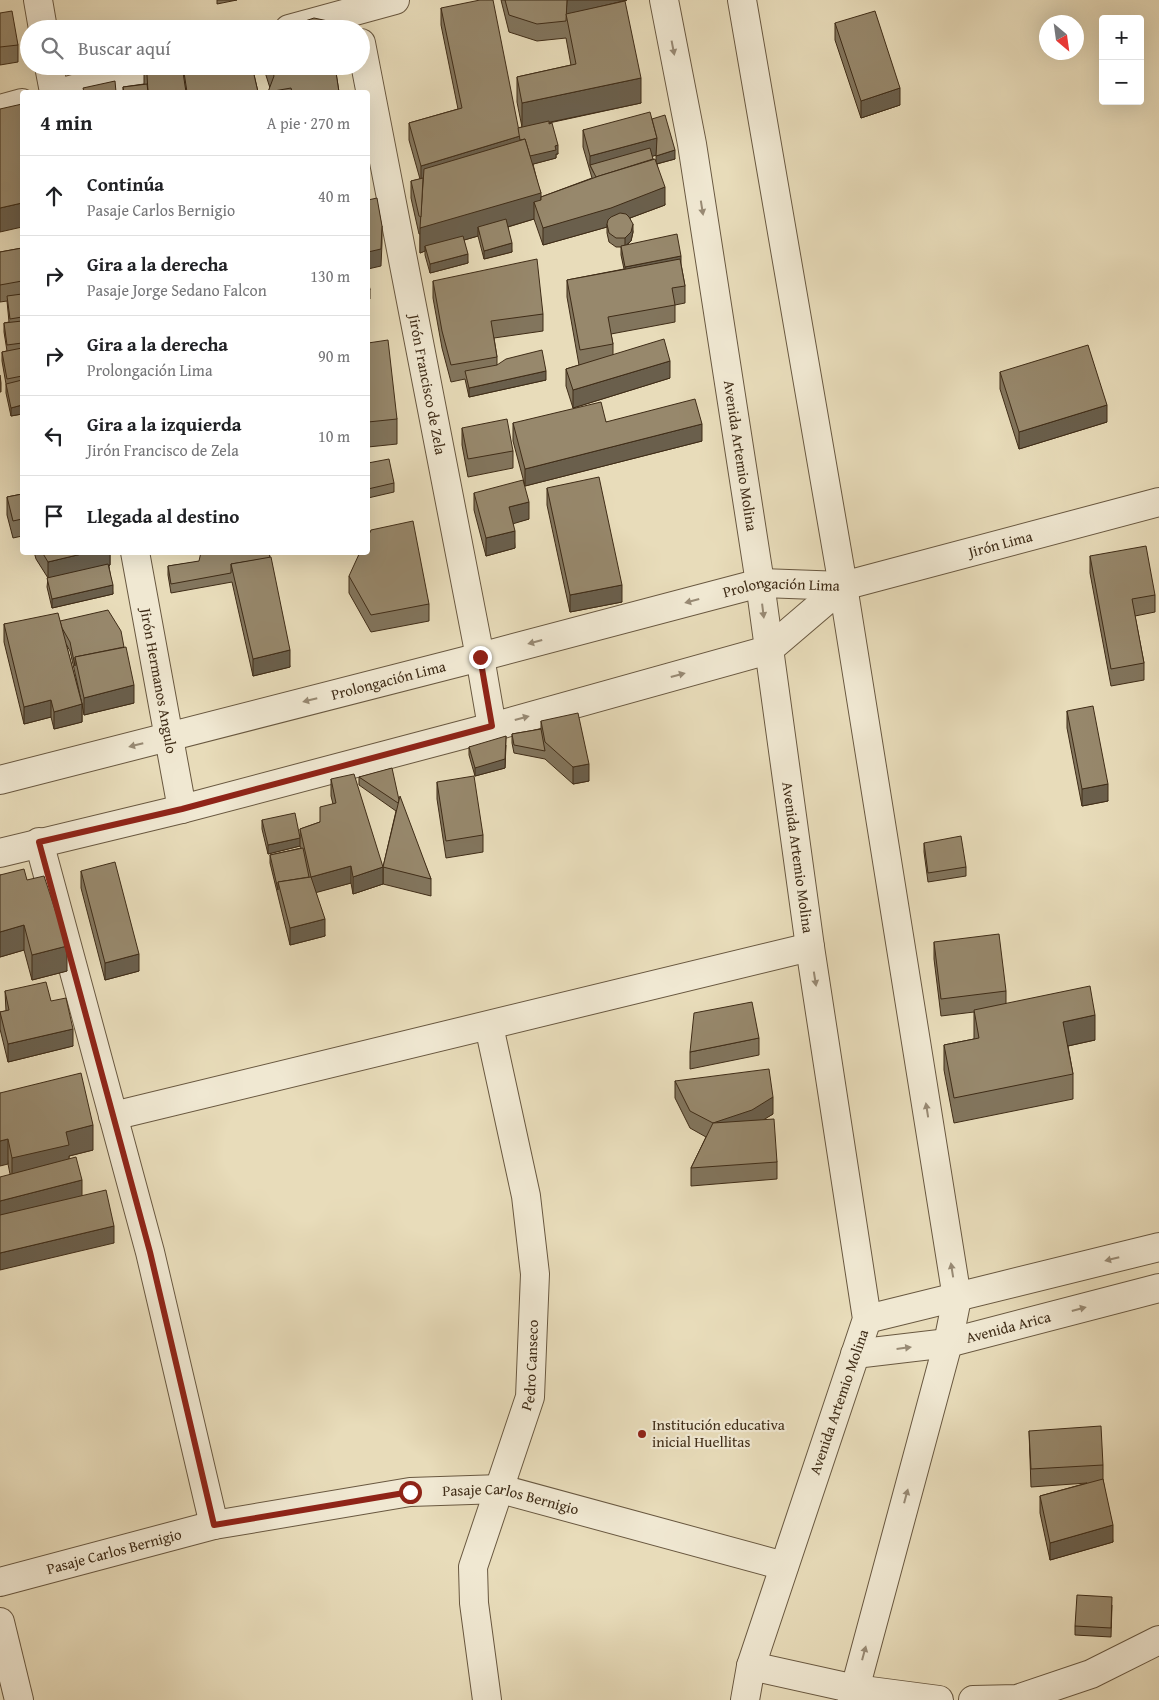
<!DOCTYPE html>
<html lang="es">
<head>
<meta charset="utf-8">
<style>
	:root { --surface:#fff; --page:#f6f6f6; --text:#202124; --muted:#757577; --line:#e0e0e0 }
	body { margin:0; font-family:"Gentium Book Plus",serif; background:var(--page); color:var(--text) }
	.controls { position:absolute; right:15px; top:15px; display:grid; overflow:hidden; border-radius:5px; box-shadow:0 5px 20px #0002 }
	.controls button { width:45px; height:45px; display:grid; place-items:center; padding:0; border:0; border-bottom:1px solid var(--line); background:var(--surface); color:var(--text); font:25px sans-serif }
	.compass { position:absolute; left:1039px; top:15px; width:45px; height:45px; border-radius:50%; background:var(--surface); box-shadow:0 5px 20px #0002; rotate:151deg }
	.stop { position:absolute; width:15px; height:15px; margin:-11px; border:4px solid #8f2418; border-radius:50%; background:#fff }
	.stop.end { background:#8f2418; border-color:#fff; box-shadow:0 1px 5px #0008 }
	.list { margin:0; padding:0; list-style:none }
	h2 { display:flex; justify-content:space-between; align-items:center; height:65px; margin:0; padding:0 20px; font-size:21px }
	h2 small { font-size:16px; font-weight:400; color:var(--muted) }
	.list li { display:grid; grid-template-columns:32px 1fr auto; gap:15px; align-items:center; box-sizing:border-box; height:80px; padding:0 20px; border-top:1px solid var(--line) }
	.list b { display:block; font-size:19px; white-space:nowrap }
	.list p { margin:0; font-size:16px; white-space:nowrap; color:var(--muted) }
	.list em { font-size:16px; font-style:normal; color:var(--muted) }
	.icon { flex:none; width:28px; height:28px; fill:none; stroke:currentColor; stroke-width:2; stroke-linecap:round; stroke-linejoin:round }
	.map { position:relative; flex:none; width:1159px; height:1700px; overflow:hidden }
	.search { position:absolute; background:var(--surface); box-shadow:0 5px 20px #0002; left:20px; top:20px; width:350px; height:55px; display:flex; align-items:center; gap:12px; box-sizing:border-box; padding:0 18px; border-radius:28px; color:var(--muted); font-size:19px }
	.panel { position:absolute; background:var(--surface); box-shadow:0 5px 20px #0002; left:20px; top:90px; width:350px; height:465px; border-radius:5px }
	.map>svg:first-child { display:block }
</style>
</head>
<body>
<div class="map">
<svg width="1159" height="1700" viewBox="0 0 1159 1700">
	<rect width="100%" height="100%" fill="#e8dcba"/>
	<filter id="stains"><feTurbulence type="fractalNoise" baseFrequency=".004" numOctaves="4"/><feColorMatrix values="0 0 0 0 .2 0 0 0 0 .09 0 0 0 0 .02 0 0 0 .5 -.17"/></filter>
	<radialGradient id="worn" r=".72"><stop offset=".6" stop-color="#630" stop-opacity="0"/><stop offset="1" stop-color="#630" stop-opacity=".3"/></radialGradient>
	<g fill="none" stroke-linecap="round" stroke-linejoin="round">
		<defs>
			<g id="minor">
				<path d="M38,0L43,29"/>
				<path id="s1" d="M664,0L692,144L760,583L810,947L867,1319L751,1666L745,1700"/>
				<path d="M742,0L843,586L957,1298L948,1343L852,1700"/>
				<path d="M289,29L395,0"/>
				<path id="s2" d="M361,43L480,657L492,727"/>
				<path d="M49,66L54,92"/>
				<path d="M63,92L156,66"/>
				<path d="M0,109L22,103"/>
				<path id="s3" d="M135,552L182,809"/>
				<path id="s4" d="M0,780L480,657L760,583L843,586L1159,502"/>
				<path d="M39,842L150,1252L214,1525"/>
				<path d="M0,853L182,809L492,727L768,650L843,586"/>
				<path d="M113,1116L810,947"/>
				<path d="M867,1319L1159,1247"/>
				<path id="s5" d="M855,1354L948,1343L1159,1288"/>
				<path id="s6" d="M0,1582L214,1525L410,1492L501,1489L784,1566"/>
				<path d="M0,1622L19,1700"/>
				<path d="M751,1666L855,1689L939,1700"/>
				<path id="s7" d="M487,1700L474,1603L473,1567L530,1397L535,1274L526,1196L489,1026"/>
				<path d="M973,1700L1017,1699L1091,1674L1159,1640"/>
			</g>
		</defs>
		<use href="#minor" stroke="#695840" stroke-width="30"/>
		<use href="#minor" stroke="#f0e8d2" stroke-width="28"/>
	</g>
	<g fill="#82755d" stroke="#3f2c17" fill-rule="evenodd">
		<path d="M217,0H237L217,4Z"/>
		<path d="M501,0H627L610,4L641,103L549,123L558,154H556V158L533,164L541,197L592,178L583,147V130L652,119L675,159L657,164L665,205L630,218L633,232L631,241L627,245L681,264L685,286V303L675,305V322L611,334L613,344V355L670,378L573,408L566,386V369L579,365L567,297V280L624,269L621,255V247H616L609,242L607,233V227L543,245L534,219L508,227L512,252L484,259L478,236L464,240L468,263L430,273L425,255V251L420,253V234H419L411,198V181L420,179L409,140V123L458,109L441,25V8L518,128L522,127L517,102V77L571,65L566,38L537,41L509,32ZM657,155L656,162L653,159L652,156Z"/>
		<path d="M0,13L18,45V62L0,65Z"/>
		<path d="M835,23L900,105L861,118L835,40Z"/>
		<path d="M149,66H252L258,92H123V87L144,84V67Z"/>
		<path d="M263,66H335L339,92H268L270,88Z"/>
		<path d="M22,248V414L11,416L6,393V384L2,361V352L7,351L4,332V323L9,322L7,301L0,302V252Z"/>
		<path d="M368,279L370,290V299H368Z"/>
		<path d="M433,281L543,314V331L494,338L497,357V365L546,380L469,397L465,379L451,382L442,348L433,298Z"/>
		<path d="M368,330L369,342L397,419V444L368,447Z"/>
		<path d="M1000,372L1107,422L1019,449L1000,389Z"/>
		<path d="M0,375L1,383V392H0Z"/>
		<path d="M606,422L702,441L525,486L513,441V423Z"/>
		<path d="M462,428L513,451V468L468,477L462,445Z"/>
		<path d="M368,463L394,483V492L368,498Z"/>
		<path d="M547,488L622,602L570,612L547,505Z"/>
		<path d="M474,493L529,519L513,523L515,548L486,556L474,510Z"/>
		<path d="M22,494V536L13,538L7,515V497Z"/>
		<path d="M34,552H110V565L109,566L113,594L52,608L47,587L48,578L36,559Z"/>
		<path d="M269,552L290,667L253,676L232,582L171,593L168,575V566Z"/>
		<path d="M1090,556L1155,595V612L1135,616L1144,663V680L1111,686L1090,573Z"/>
		<path d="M349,576L429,604V621L371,632L349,593Z"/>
		<path d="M60,621L134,703L84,715L82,704V722L54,729L51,717L24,724L4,642V624ZM66,644L70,651L82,704Z"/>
		<path d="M1067,711L1108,801L1082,806L1067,728Z"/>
		<path d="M541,721L589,781L573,784L545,759L514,753L512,743V734L541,729Z"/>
		<path d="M506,745L505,768L475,776L469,755V747Z"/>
		<path d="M359,777L399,800L431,879V896L383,884V867L396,811L359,785Z"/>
		<path d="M331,779L383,884L353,894L351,883L316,892L325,936L290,945L270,863V855L301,848L300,846L268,854L262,829V820L300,838V829L320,822L333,804L331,796Z"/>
		<path d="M437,782L483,835V852L446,858L437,799Z"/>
		<path d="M924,843L966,867V876L928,882L924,852Z"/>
		<path d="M81,871L139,971L105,980L81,888Z"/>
		<path d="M0,875L27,880L67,971L32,980L24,950L0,957Z"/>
		<path d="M934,942L1006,991V1004L1095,1040L1068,1046L1073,1074V1099L954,1123L944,1070V1045L974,1039V1012L941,1016L934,959Z"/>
		<path d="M5,991L51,1001L73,1046L8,1062L0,1029V1012L6,1011Z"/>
		<path d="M759,1038V1055L690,1069V1052Z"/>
		<path d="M675,1081L773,1114L764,1119L777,1162V1179L691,1186V1168L706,1137L690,1128L675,1098Z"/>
		<path d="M0,1093L93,1150L69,1156V1159L82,1196L114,1243L10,1174L8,1164Z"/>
		<path d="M1029,1431L1103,1465V1479L1113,1542L1050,1560L1040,1513V1496L1087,1483L1031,1487Z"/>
		<path d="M1112,1605L1111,1637L1075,1635V1626Z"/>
	</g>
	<g fill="#6a5f4c" stroke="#3f2c17">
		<path d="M567,0H627L566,15Z"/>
		<path d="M641,78V103L522,128V103Z"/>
		<path d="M900,88V105L861,118V101Z"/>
		<path d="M520,136L541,193V217L534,202V219L480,235L478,227V236L426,251L425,246V251L420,253V228H421V166Z"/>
		<path d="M657,138V155L594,173L590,165V156Z"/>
		<path d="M558,145V154H556V158L526,166V157Z"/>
		<path d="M675,150V159L656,164V156Z"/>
		<path d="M665,187V205L611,225L607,224V227L543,245V228Z"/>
		<path d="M22,203V227L0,232V208Z"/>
		<path d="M633,224V232L631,241L625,246V238Z"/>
		<path d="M382,226V243L381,266L368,269V252Z"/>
		<path d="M512,243V252L484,259V251Z"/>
		<path d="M468,254V263L430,273V264Z"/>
		<path d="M681,256V264L625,276V267Z"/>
		<path d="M670,361V378L573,408V390Z"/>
		<path d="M546,371V380L469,397V388Z"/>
		<path d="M22,405V414L11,416V408Z"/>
		<path d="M1107,405V422L1019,449V432Z"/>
		<path d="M702,424V441L525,486V469Z"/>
		<path d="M529,502V519L509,525V507Z"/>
		<path d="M515,531V548L486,556V538Z"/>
		<path d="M90,552H110V565L48,579V562Z"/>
		<path d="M113,585V594L52,608V599Z"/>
		<path d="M622,585V602L570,612V595Z"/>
		<path d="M290,650V667L253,676V659Z"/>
		<path d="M134,685V703L84,715V698Z"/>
		<path d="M51,700V717L24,724V707Z"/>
		<path d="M82,704V722L54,729V712Z"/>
		<path d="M506,736L505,768L475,776V768Z"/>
		<path d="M589,764V781L573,784V767Z"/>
		<path d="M1108,784V801L1082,806V789Z"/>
		<path d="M300,838V846L268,854V845Z"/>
		<path d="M351,866V883L311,894V877Z"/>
		<path d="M383,867V884L353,894V877Z"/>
		<path d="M325,919V936L290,945V928Z"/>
		<path d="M24,925V950L0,957V932Z"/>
		<path d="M67,946V971L32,980V955Z"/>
		<path d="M139,954V971L105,980V963Z"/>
		<path d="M1095,1015V1040L1063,1047V1022Z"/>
		<path d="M73,1029V1046L8,1062V1044Z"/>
		<path d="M773,1097V1114L752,1127L713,1123Z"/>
		<path d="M93,1125V1150L69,1156V1169L12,1183V1158L66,1132Z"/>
		<path d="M8,1139V1164L0,1166V1141Z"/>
		<path d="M82,1180V1197L0,1218V1201Z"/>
		<path d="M114,1226V1243L0,1270V1253Z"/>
		<path d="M1113,1525V1542L1050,1560V1543Z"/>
	</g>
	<g fill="#97886c" stroke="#3f2c17">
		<path d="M480,0H493L520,136L421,166L409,123L462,108L441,8Z"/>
		<path d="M505,0H567L566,21L537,24L509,15Z"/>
		<path d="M625,1L641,78L522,103L517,77L576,64L566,14Z"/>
		<path d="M12,11L18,45L0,47V13Z"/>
		<path d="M875,11L900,88L861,101L835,23Z"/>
		<path d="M314,18L328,21L329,29H281Z"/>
		<path d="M149,66H182L186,92H148L147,75L144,67Z"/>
		<path d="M183,66H252L258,92H187Z"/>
		<path d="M271,66H335L339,92H292L291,88L268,92L274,76Z"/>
		<path d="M115,81L116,92H84L83,88Z"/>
		<path d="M147,84L148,92H124L123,87Z"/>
		<path d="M22,104V203L0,208V109Z"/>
		<path d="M650,112L657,138L590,156L583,130Z"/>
		<path d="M665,115L675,150L656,156L657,138L652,119Z"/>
		<path d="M549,121V124L552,123L558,145L555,146L556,150L530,156L525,139L520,140L518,128Z"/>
		<path d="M525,139L541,193L420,228L424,169Z"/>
		<path d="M650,148L653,159L596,177L590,165Z"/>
		<path d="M655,159L665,187L611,208L543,228L534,202L541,200V197L599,176Z"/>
		<path d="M423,178L421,217L419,216L411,181Z"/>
		<path d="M377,198L382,226L381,249L368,252V200Z"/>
		<path d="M620,213L626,214L629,217L633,224L631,232L625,238H616L609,233L607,224L608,220L611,217Z"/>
		<path d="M506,219L512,243L484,251L478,227Z"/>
		<path d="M677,234L681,256L625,267L621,246Z"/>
		<path d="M463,236L468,254L430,264L425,246Z"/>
		<path d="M22,248V281L0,285V252Z"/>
		<path d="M537,259L543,314L491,321L497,357L451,365L442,331L433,281Z"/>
		<path d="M680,259L685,286L672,288L675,305L608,317L613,344L580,350L567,280Z"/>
		<path d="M368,279L370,290L368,291Z"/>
		<path d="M22,294V317L10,319L7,296Z"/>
		<path d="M22,321V343L7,345L4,323Z"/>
		<path d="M368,330L369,342L368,343Z"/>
		<path d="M664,339L670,361L573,390L566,369Z"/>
		<path d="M388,340L397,419L368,422V343Z"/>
		<path d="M1088,345L1107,405L1019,432L1000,372Z"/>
		<path d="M22,348V376L7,379L2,352Z"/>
		<path d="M542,350L546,371L469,388L465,371L497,365L506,359Z"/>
		<path d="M22,380V405L11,408L6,384Z"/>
		<path d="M695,399L702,424L525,469L513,423L601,402L606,422Z"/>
		<path d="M507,419L513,451L468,459L462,428Z"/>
		<path d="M389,459L394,483L368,489V463Z"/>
		<path d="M599,477L622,585L570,595L547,488Z"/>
		<path d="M523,480L529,502L509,507L515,531L486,538L474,493Z"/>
		<path d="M22,494V519L13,521L7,497Z"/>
		<path d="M413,521L429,604L371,615L349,576L360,552H368V537L371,530Z"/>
		<path d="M1146,546L1155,595L1132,599L1144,663L1111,669L1090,556Z"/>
		<path d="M42,552H90L48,562Z"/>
		<path d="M201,552H269L270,558L231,564V573L171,584L168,566L199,561Z"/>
		<path d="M271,557L290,650L253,659L231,564Z"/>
		<path d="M108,564L113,585L52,599L47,578Z"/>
		<path d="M108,610L121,631L124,647L75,657V666L70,642L62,628L60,621Z"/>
		<path d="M58,613L82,704L54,712L51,700L24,707L4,624Z"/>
		<path d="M126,647L134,685L84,698L75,657Z"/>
		<path d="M1093,706L1108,784L1082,789L1067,711Z"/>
		<path d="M578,713L589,764L573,767L545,742L541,721Z"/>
		<path d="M541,729L545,751L514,745L512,734Z"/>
		<path d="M506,736L505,759L475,768L469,747Z"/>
		<path d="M392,768L399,800L398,803L359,777Z"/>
		<path d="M354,774L383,867L353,877L351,866L311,877L300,829L320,822V807L336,803L331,779Z"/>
		<path d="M474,776L483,835L446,841L437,782Z"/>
		<path d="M400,796L431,879L383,867Z"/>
		<path d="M295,813L300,838L268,845L262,820Z"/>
		<path d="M961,836L966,867L928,873L924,843Z"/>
		<path d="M303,848L309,877L278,882V890L270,855Z"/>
		<path d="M115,862L139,954L105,963L81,871Z"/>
		<path d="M24,869L27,880L44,876L67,946L32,955L24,925L0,932V875Z"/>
		<path d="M311,877L325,919L290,928L278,882Z"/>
		<path d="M999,934L1006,991L941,999L934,942Z"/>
		<path d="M46,982L51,1001L66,998L73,1029L8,1044L0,1012L9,1010L5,991Z"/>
		<path d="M1090,986L1095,1015L1063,1022L1073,1074L954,1098L944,1045L979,1038L974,1010Z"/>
		<path d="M752,1002L759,1038L690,1052L694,1013Z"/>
		<path d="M769,1069L773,1097L752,1110L713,1123L690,1111L675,1081Z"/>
		<path d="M81,1073L93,1125L66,1132L69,1145L12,1158L8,1139L0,1141V1093Z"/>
		<path d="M774,1119L777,1162L691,1168L713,1123Z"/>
		<path d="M76,1157L82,1180L0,1201V1177Z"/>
		<path d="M106,1190L114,1226L0,1253V1215Z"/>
		<path d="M1101,1426L1103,1465L1031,1469L1029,1431Z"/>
		<path d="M1103,1479L1113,1525L1050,1543L1040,1496Z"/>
		<path d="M1077,1595L1112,1597L1111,1628L1075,1626Z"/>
	</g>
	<defs><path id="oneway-solid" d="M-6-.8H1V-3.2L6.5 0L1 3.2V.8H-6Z" transform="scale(1.25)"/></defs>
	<g fill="#988a74">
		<use href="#oneway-solid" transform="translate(673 48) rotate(79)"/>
		<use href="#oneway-solid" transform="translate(702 208) rotate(81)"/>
		<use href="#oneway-solid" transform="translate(692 601) rotate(165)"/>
		<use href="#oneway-solid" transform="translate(763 611) rotate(83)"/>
		<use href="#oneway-solid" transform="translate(535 642) rotate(165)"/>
		<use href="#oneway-solid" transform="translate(678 675) rotate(-15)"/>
		<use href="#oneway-solid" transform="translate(310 700) rotate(166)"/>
		<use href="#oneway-solid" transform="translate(522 718) rotate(-15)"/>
		<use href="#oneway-solid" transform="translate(136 745) rotate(166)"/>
		<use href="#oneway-solid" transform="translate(815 979) rotate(81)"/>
		<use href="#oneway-solid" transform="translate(927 1110) rotate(-99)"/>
		<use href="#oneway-solid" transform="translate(1112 1259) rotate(166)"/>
		<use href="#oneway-solid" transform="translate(952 1270) rotate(-99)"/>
		<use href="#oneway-solid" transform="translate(1079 1309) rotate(-15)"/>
		<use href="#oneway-solid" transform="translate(904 1348) rotate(-7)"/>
		<use href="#oneway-solid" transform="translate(906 1496) rotate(-75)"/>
		<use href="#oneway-solid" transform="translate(864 1653) rotate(-75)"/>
	</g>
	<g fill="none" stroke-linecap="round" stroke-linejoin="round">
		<path stroke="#8f2418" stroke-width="6" d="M410,1492L214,1525L150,1252L39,842L182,809L492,726L480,657"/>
	</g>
	<circle fill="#8f2418" stroke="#f0e8d2" stroke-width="2" cx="642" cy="1434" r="5"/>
	<g text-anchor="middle" stroke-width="4.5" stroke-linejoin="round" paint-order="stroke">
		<g font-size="15" fill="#3f2c17" stroke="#f0e8d2">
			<text dy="5" stroke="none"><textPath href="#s2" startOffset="348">Jirón Francisco de Zela</textPath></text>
			<text dy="5" stroke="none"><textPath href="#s1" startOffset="462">Avenida Artemio Molina</textPath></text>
			<text dy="5" stroke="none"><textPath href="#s4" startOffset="1031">Jirón Lima</textPath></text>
			<text dy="5" stroke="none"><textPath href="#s4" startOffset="806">Prolongación Lima</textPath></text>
			<text dy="5" stroke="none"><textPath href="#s4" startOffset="401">Prolongación Lima</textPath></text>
			<text dy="5" stroke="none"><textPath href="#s3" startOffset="131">Jirón Hermanos Angulo</textPath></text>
			<text dy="5" stroke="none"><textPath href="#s1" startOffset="868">Avenida Artemio Molina</textPath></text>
			<text dy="5" stroke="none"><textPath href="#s5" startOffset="156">Avenida Arica</textPath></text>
			<text dy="5" stroke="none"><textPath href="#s7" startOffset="345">Pedro Canseco</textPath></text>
			<text transform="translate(839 1402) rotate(-71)" y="5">Avenida Artemio Molina</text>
			<text dy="5" stroke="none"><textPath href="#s6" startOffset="522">Pasaje Carlos Bernigio</textPath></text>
			<text dy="5" stroke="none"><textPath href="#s6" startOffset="118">Pasaje Carlos Bernigio</textPath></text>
		</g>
		<g font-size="15" fill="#3f2c17" stroke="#f0e8d2" text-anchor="start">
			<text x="652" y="1430">Institución educativa<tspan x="652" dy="17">inicial Huellitas</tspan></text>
		</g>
	</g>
	<rect width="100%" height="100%" filter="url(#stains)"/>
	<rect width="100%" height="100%" fill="url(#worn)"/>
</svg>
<div class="controls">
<button>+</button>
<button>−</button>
</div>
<svg class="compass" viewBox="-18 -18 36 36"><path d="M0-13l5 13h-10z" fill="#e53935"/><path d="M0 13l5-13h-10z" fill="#757577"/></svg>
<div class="stop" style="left:410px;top:1492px"></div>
<div class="stop end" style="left:480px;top:657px"></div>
<div class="search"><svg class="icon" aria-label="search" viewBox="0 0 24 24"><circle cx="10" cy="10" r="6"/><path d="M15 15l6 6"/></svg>Buscar aquí</div>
<section class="panel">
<h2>4 min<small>A pie · 270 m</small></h2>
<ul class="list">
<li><svg class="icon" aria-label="ahead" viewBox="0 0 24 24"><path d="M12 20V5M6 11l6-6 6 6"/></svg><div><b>Continúa</b><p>Pasaje Carlos Bernigio</p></div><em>40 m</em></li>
<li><svg class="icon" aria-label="right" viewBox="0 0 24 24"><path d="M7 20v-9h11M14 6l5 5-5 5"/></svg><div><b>Gira a la derecha</b><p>Pasaje Jorge Sedano Falcon</p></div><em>130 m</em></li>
<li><svg class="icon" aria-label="right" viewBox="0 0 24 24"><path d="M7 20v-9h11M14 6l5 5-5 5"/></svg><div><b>Gira a la derecha</b><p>Prolongación Lima</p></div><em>90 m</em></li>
<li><svg class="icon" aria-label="left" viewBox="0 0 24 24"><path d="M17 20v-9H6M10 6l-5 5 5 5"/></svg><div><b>Gira a la izquierda</b><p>Jirón Francisco de Zela</p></div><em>10 m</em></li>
<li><svg class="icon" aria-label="arrive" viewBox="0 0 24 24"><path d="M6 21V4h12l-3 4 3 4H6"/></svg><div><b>Llegada al destino</b></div></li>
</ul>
</section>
</div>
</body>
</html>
